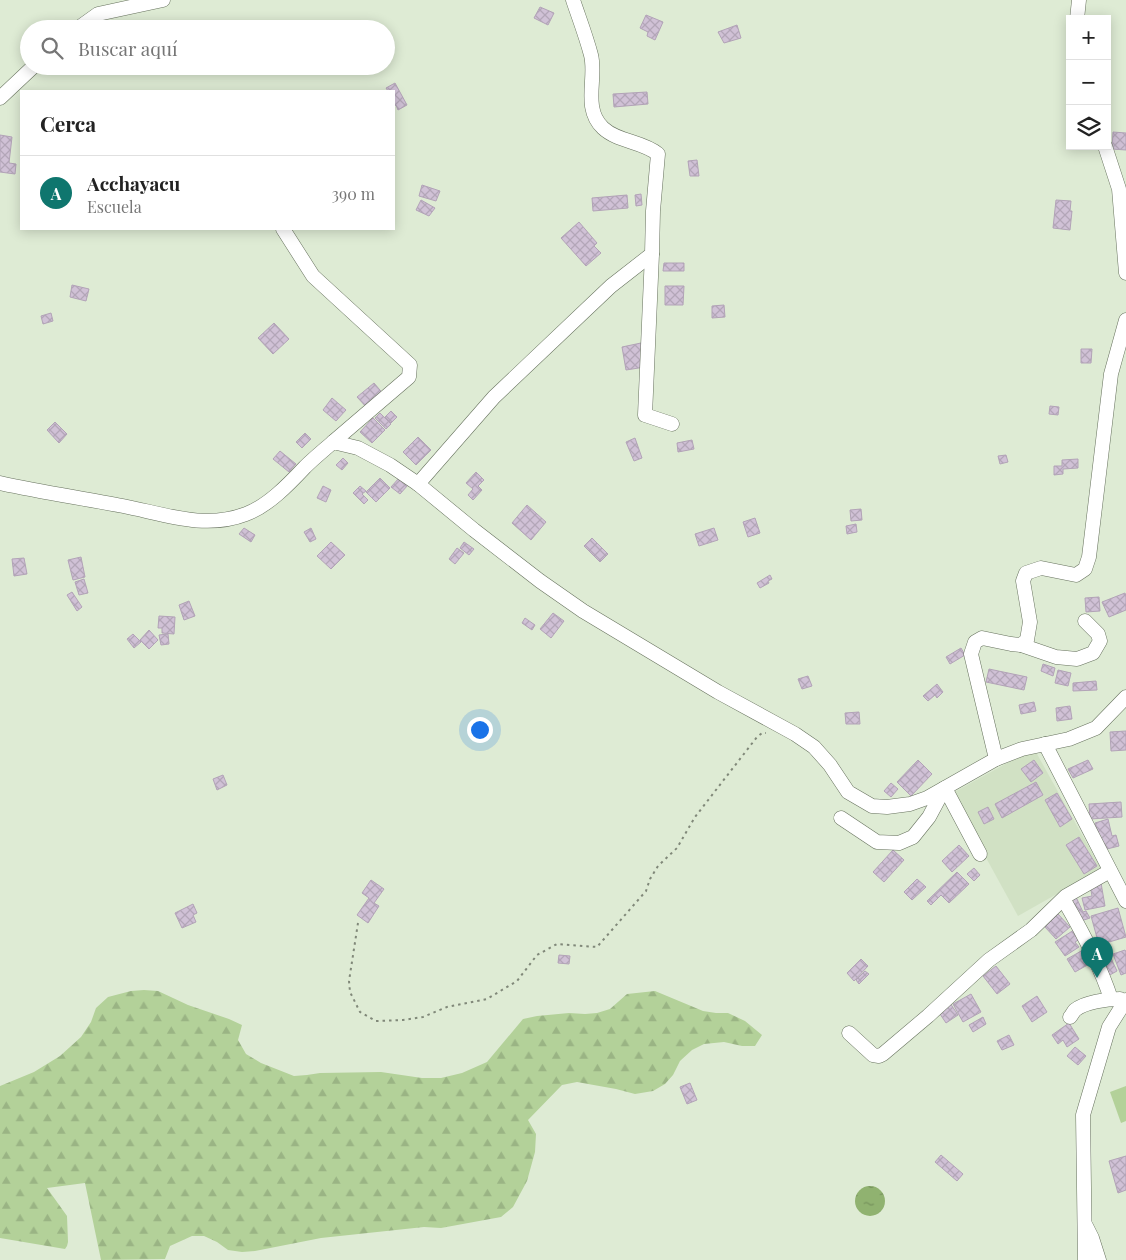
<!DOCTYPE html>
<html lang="es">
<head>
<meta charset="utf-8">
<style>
	:root { --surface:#fff; --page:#f6f6f6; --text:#222; --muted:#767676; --line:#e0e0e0; --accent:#0f766e }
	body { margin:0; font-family:"Playfair Display",serif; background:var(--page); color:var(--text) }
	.controls { position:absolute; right:15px; top:15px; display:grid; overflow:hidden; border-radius:0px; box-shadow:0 2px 12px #0003 }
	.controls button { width:45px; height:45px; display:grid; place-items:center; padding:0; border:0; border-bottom:1px solid var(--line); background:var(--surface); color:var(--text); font:25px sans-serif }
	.you { position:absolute; left:479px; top:729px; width:18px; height:18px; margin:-12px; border:4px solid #fff; border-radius:50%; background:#1a73e8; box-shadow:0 0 0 8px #1a73e833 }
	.badge { display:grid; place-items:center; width:32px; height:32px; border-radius:50%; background:var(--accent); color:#fff; font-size:16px; font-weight:700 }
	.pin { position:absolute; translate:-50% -41px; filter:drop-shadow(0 1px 2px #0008) }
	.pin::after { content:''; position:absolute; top:26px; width:18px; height:15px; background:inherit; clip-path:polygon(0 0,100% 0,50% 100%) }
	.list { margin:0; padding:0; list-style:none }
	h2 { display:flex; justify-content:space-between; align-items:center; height:65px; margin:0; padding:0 20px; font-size:21px }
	h2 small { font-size:16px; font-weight:400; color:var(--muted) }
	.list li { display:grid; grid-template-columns:32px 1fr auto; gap:15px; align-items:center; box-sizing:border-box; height:75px; padding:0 20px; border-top:1px solid var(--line) }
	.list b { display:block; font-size:19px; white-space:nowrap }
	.list p { margin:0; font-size:16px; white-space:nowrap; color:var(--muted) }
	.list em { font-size:16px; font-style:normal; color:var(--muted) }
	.icon { flex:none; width:28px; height:28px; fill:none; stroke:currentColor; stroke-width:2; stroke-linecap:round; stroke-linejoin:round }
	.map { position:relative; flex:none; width:1126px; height:1260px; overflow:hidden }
	.search { position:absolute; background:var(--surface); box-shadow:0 2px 12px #0003; left:20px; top:20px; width:375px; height:55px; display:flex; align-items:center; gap:12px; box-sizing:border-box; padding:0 18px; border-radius:28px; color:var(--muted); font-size:19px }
	.panel { position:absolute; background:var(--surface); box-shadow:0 2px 12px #0003; left:20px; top:90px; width:375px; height:140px; border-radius:0px }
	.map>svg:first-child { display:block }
</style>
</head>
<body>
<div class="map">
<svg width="1126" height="1260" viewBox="0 0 1126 1260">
	<defs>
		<pattern id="forest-firs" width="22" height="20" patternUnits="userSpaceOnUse" patternTransform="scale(1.25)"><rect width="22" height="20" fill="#b3d199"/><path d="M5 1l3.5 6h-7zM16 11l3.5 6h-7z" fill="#9ab484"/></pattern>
		<pattern id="water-ripples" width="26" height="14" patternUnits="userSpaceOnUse" patternTransform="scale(1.25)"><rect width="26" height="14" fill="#90b270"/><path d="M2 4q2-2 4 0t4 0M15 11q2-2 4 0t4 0" fill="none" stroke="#76925c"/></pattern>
		<pattern id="building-cross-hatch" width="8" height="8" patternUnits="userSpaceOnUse" patternTransform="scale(1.25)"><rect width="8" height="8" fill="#d0c1d6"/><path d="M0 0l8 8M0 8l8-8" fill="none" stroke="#b3a6b8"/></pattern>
	</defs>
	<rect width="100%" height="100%" fill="#deebd4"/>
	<path fill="#d1e1c4" d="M1027,752L1037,754L1101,869L1018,916L951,794Z"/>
	<path fill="url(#forest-firs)" d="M144,990L158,991L188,1005L229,1019L242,1025L238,1040L246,1054L261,1063L294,1076L307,1075L320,1073L381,1072L422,1078H441L462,1073L487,1062L523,1019L537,1016L569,1013L585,1014L597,1013L610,1009L627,994L655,991L703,1011L716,1013H728L745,1021L762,1035L755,1046H742L724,1042L704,1044L692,1050L680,1061L673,1075L665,1084L653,1091L635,1094L616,1089L577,1082L562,1085L528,1120L536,1134L535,1152L527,1181L513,1207L501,1217L441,1228L424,1227L321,1238L255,1251L242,1252L228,1250L217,1242L204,1236H192L170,1246L165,1259L101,1260L85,1183L47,1188L67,1216L68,1242L67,1246L65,1249L0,1238V1086L34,1072L60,1056L81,1037L91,1022L96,1008L108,997L131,991Z"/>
	<path fill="#b3d199" d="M1126,1086V1121L1121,1123L1110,1092Z"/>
	<circle fill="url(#water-ripples)" cx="870" cy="1201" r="15"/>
	<g fill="url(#building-cross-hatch)" stroke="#b2a3b7">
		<path d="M540,7L554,13L548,25L534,18Z"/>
		<path d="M646,15L663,22L655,40L647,36L648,32L640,28Z"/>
		<path d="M737,25L741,38L724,43L718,32Z"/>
		<path d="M395,83L407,105L398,110L396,105L394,106V91H388L386,88Z"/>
		<path d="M647,92L648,104L614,107L613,94Z"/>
		<path d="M1113,132L1126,133V150L1112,149Z"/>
		<path d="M0,135L12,137L9,163L16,164L15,174L0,172Z"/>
		<path d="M697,160L699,176H690L688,161Z"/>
		<path d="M422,185L440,191L436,201L419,196Z"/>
		<path d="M641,194L642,205L636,206L635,195Z"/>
		<path d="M627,195L628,208L593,211L592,198Z"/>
		<path d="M421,200L435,208L429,216L416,210Z"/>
		<path d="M1056,200L1071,201L1070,211H1072L1070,230L1053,228Z"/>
		<path d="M579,222L597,243L594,246L601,253L586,266L561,238Z"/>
		<path d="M664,263H684V271H663Z"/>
		<path d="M72,285L89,289L86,301L70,297Z"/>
		<path d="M665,286H684L683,305H665Z"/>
		<path d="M724,305L725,317L712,318V306Z"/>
		<path d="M51,313L53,321L43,324L41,316Z"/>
		<path d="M274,323L289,339L273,354L258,338Z"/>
		<path d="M641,343L645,367L626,370L622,347Z"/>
		<path d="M1081,349H1092L1091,363H1081Z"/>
		<path d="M374,383L385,396L369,410L357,397Z"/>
		<path d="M332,398L346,410L336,421L323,410Z"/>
		<path d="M1050,406L1059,407L1058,415L1049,414Z"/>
		<path d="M391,411L397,417L391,423L385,417Z"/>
		<path d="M380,413L391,424L386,429L375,418Z"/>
		<path d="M373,418L385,430L372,443L360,432Z"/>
		<path d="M55,422L67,434L59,443L47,430Z"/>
		<path d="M305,433L311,439L302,448L296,442Z"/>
		<path d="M418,437L431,450L416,465L403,452Z"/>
		<path d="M635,438L642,458L634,461L626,442Z"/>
		<path d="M692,440L694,449L678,452L677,443Z"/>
		<path d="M280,451L296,464L289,472L273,459Z"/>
		<path d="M1006,455L1008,462L1000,464L998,456Z"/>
		<path d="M343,458L348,463L342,470L336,465Z"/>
		<path d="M1078,459V468L1063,469V474L1054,475V466H1062V460Z"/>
		<path d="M476,472L484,480L478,486L482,490L473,500L468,495L473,489L466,483Z"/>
		<path d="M380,478L390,488L376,502L366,492Z"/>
		<path d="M399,478L408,485L400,494L391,487Z"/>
		<path d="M323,486L331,490L326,502L317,498Z"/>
		<path d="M360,486L366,491L362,494L368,500L364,504L353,493Z"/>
		<path d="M527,505L546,522L531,540L512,523Z"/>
		<path d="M861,509L862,520L851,521L850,510Z"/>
		<path d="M755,518L760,533L748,537L743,522Z"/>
		<path d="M856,524L857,532L847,534L846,526Z"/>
		<path d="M244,528L255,535L251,542L239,534Z"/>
		<path d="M311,528L316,539L310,542L304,532Z"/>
		<path d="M714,528L718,540L699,546L695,534Z"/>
		<path d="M592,538L608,554L600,562L584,546Z"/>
		<path d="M331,542L345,555L331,569L317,556Z"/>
		<path d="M464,542L474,549L469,555L460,548Z"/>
		<path d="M457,548L464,553L455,564L449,559Z"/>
		<path d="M81,557L85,577L73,580L68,560Z"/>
		<path d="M24,558L27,574L14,576L12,559Z"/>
		<path d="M770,575L772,579L768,581L769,583L760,588L757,583Z"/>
		<path d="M84,579L88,593L79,595L75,582Z"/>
		<path d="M72,592L82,607L77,611L67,595Z"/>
		<path d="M1125,593L1126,596V610L1109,617L1102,602Z"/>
		<path d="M1099,597L1100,611L1086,612L1085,598Z"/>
		<path d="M189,601L195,616L184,620L179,605Z"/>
		<path d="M553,613L564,621L551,638L540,629Z"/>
		<path d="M159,616L175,617L174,634L162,633V628H158Z"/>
		<path d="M525,618L535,625L532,630L522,623Z"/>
		<path d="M149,630L158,640L149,649L140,640Z"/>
		<path d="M133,634L141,642L134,648L127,639Z"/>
		<path d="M168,634L169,644L161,645L159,635Z"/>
		<path d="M961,648L965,655L950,664L946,657Z"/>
		<path d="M1043,664L1055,668L1053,676L1041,671Z"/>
		<path d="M989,669L1027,677L1024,690L986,682Z"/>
		<path d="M1058,670L1071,673L1068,686L1055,683Z"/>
		<path d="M808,676L812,686L802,689L798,679Z"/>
		<path d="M1096,681L1097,690L1073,691V683Z"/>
		<path d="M937,684L943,692L937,698L935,695L928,701L923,696Z"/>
		<path d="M1034,702L1036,711L1021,714L1019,705Z"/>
		<path d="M1070,706L1072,719L1057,721L1056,708Z"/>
		<path d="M859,712L860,724H846L845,713Z"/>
		<path d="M1126,731V750L1111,751L1110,732Z"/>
		<path d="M918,760L932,774L911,796L897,782Z"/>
		<path d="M1034,760L1043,773L1031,782L1021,769Z"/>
		<path d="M1088,760L1093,769L1073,778L1068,769Z"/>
		<path d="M223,775L227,785L217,790L213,779Z"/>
		<path d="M1036,782L1043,795L1002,818L995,804Z"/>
		<path d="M891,783L898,789L891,797L884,791Z"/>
		<path d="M1057,793L1072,819L1060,827L1045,800Z"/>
		<path d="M1121,802L1122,817L1090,819L1089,804Z"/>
		<path d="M988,807L994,819L984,824L978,812Z"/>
		<path d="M1108,819L1112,836L1116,835L1119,846L1103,850L1095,823Z"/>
		<path d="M1079,837L1097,866L1084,874L1066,845Z"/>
		<path d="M959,845L969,856L952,872L942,861Z"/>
		<path d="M893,850L904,860L884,882L873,872Z"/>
		<path d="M974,868L980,875L974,881L967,874Z"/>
		<path d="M957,872L969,884L949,903L941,895L931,905L927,901Z"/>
		<path d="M917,879L926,887L912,900L904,892Z"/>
		<path d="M371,880L384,889L374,903L379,906L368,923L357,915L369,898L362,893Z"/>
		<path d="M1101,883L1105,906L1085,910L1082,898L1092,896L1090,885Z"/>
		<path d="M1076,897L1083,912L1086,911L1090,918L1078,922L1068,900Z"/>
		<path d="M193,904L197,913L193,915L196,922L182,928L175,913Z"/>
		<path d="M1118,908L1126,937L1099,945L1091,916Z"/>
		<path d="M1058,914L1070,927L1056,939L1045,927Z"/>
		<path d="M1074,930L1080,939L1075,942L1079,947L1065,956L1055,942Z"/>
		<path d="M1083,950L1091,963L1075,972L1067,959Z"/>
		<path d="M1125,950L1126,952V973L1121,975L1113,954Z"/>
		<path d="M559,955L570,956L569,964L558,963Z"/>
		<path d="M1110,956L1117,971L1108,976L1100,960Z"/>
		<path d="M861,959L868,966L854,981L847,973Z"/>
		<path d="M996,966L1010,984L997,994L983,976Z"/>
		<path d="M865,971L869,974L859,984L856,980Z"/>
		<path d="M971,994L981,1012L963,1022L953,1004Z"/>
		<path d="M1037,996L1047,1012L1032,1022L1022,1006Z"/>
		<path d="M950,1003L958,1015L946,1023L938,1011Z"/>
		<path d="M983,1017L986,1024L973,1032L969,1025Z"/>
		<path d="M1069,1023L1079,1039L1067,1047L1063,1040L1058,1044L1052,1035Z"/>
		<path d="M1009,1035L1014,1045L1002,1050L997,1041Z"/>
		<path d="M1075,1047L1086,1056L1078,1065L1067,1056Z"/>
		<path d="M690,1083L697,1100L687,1104L680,1087Z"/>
		<path d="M941,1155L963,1174L957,1181L935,1162Z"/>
		<path d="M1126,1156V1190L1118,1193L1109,1161Z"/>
	</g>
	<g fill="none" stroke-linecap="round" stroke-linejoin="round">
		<defs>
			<g id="minor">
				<path d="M1077,19L1079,0"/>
				<path d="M77,29L98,14L163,0"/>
				<path d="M0,98L34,66"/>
				<path d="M1105,146L1119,189L1126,273"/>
				<path d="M283,229L313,276L410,365L409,377L333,442"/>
				<path d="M652,254L645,415L672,424"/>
				<path d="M0,483C41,492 82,498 123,506C164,514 205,530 246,514C268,506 289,484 305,467C314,458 324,450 333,442L358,448L390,465L418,484L474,530L540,581L583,611L718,692L795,734L814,747L830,765L848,792L872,806L887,807L910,804L927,798L996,759L1022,749L1069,739L1096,728L1126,697"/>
				<path d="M418,484L494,397L611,286L652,254L653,211L658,154C642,141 618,142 603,128C582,108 597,78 591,55C586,36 579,18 573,0"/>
				<path d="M1021,645L1056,657L1077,659L1093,653L1100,641L1098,634L1085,621"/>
				<path d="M1045,744L1126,901"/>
				<path d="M996,759L971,654L975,642L982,638L1011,644L1021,645L1027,640L1030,622L1023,581L1026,573L1041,568L1076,575L1085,569L1089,557L1111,374L1126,320"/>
				<path d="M945,788L980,854"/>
				<path d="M841,818L877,842L899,843L913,837L929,817L944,789"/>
				<path d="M1065,902C1083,933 1100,965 1111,999"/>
				<path d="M1070,1017C1072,1015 1073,1012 1075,1010C1085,1002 1107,999 1120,999"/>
				<path d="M849,1033L873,1055L879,1056L883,1054L928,1016L989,960L1031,930L1066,896L1110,871"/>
				<path d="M1086,1226L1092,1238L1099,1260"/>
				<path d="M1085,1260L1083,1115L1109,1027L1126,1000"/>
			</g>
		</defs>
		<use href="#minor" stroke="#67725e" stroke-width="15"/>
		<path stroke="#808879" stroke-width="2" stroke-dasharray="2.5 4" stroke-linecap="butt" d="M358,923L349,981L350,992L360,1012L376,1021L403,1020L423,1017L447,1007L487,999L517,981L537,955L557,944L597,947L646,891L650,879L658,866L677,848L695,817L757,737L762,733H766"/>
		<use href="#minor" stroke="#fff" stroke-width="14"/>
	</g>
</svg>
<div class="controls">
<button>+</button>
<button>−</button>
<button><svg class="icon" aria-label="layers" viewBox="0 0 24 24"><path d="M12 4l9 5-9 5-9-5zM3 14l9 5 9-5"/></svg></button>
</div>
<div class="you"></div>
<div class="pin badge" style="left:1097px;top:978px">A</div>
<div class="search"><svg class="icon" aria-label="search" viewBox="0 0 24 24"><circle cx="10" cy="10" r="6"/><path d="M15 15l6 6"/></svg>Buscar aquí</div>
<section class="panel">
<h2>Cerca<small></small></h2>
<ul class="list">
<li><span class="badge">A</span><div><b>Acchayacu</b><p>Escuela</p></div><em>390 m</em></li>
</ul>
</section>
</div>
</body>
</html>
